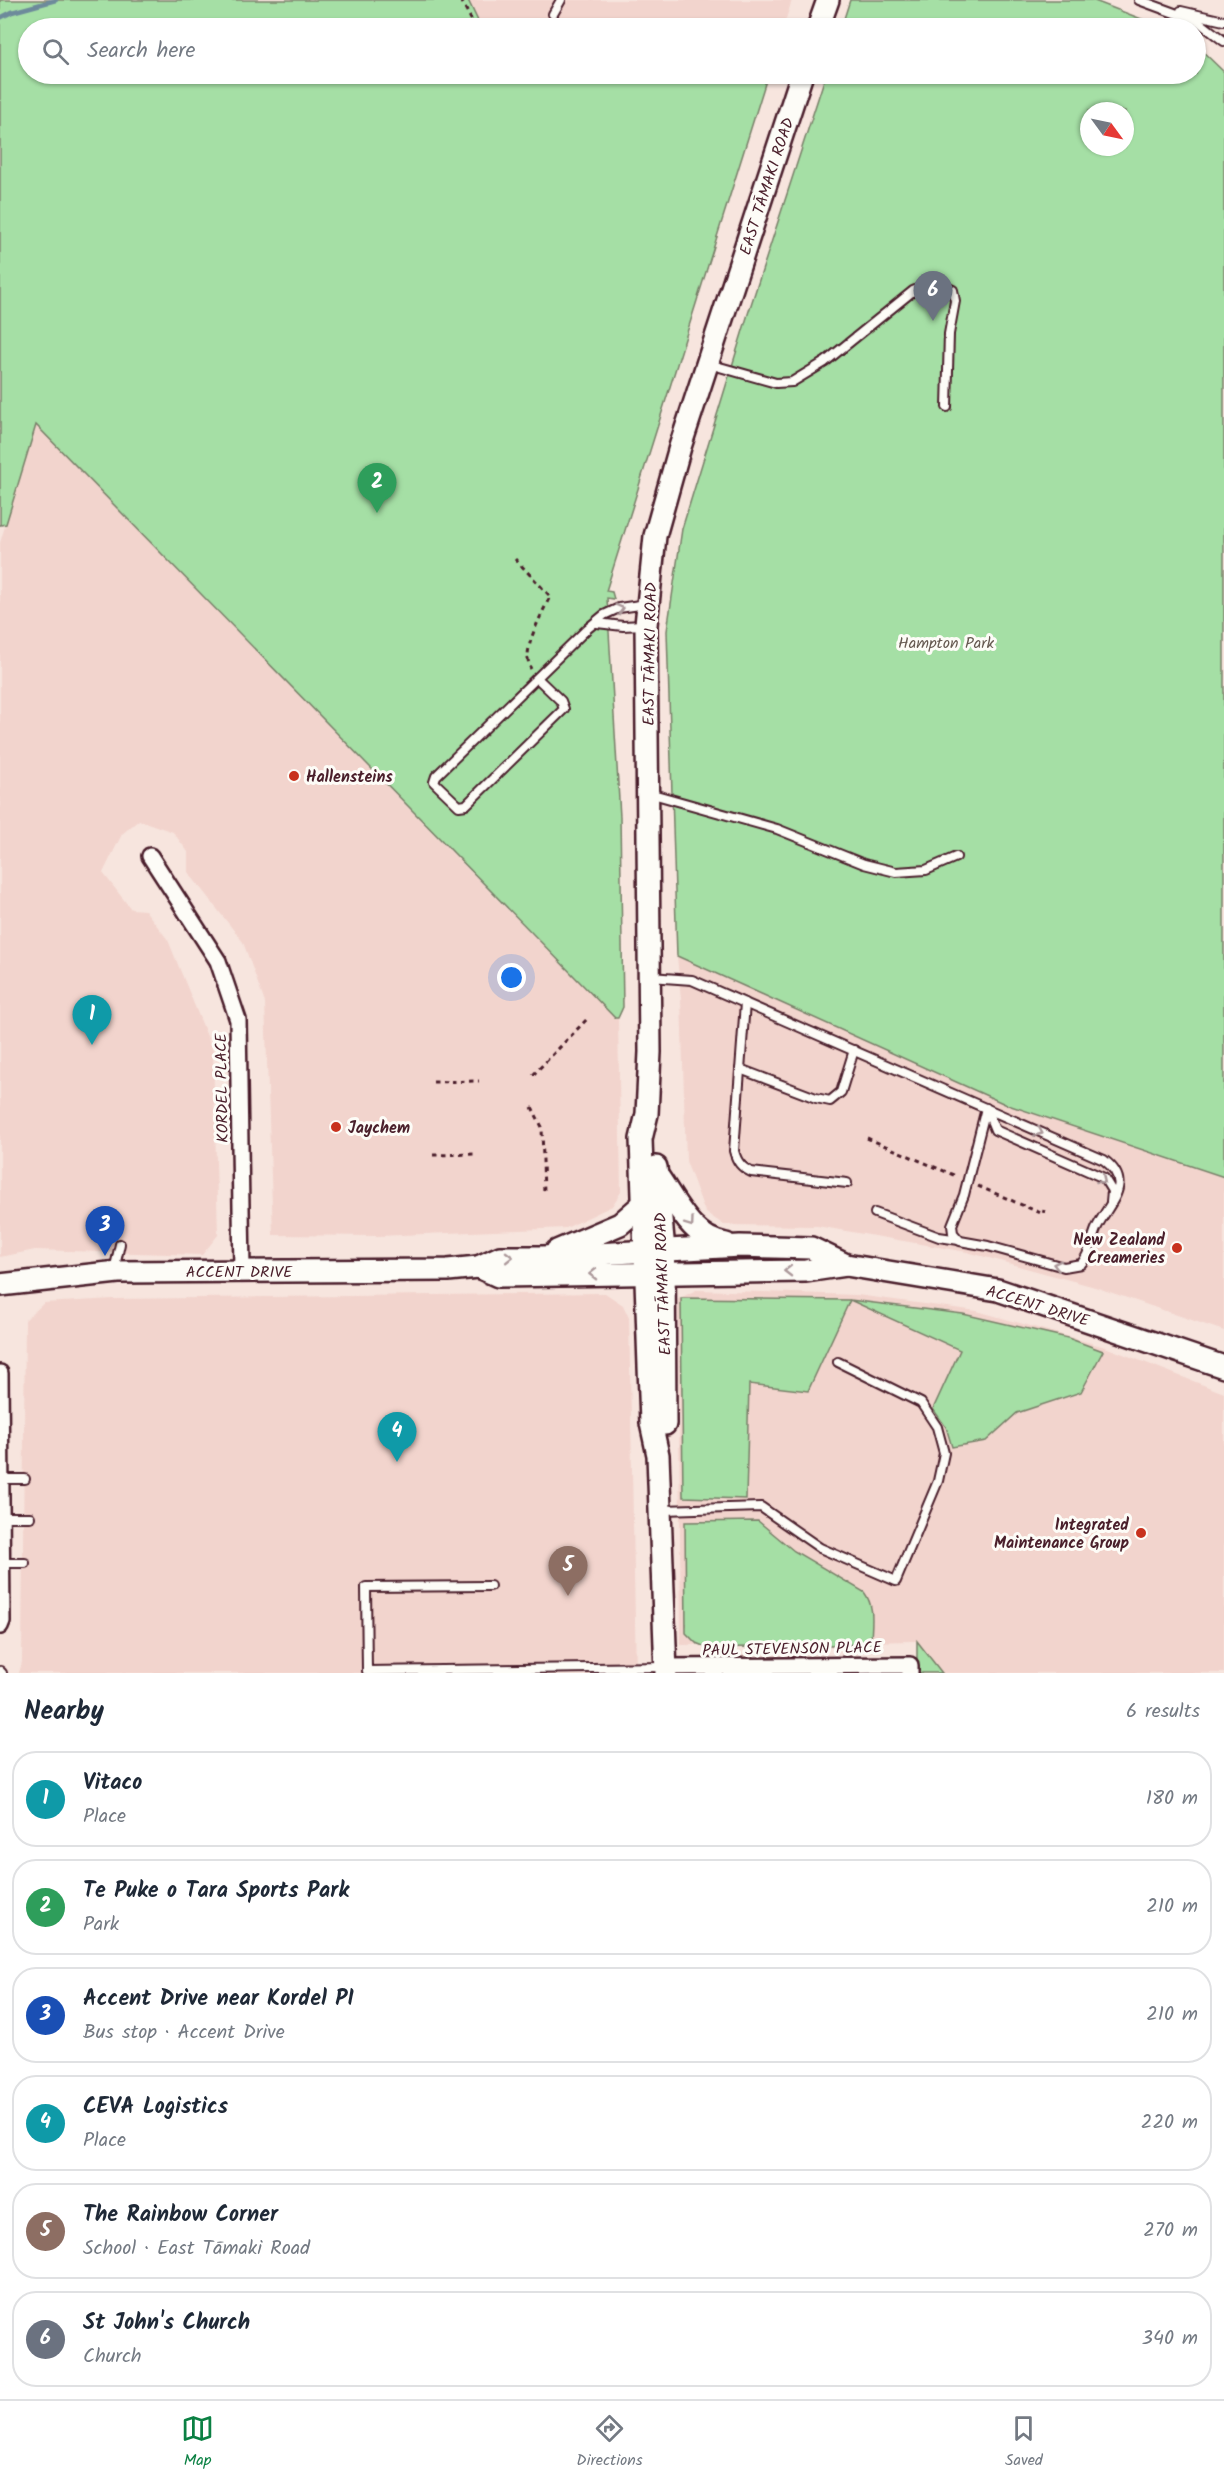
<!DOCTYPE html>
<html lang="en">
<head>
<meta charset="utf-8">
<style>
	:root { --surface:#fff; --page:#f6f6f7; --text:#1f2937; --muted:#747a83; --line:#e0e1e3; --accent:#0b8043 }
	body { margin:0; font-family:Kalam,sans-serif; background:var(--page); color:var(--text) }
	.compass { position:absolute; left:1080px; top:102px; width:54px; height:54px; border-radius:50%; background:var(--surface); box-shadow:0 2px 4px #0004; rotate:123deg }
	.you { position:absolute; left:512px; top:978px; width:21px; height:21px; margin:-15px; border:4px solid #fff; border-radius:50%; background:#1a73e8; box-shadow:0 0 0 9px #1a73e833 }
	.badge { display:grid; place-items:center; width:39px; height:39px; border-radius:50%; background:var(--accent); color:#fff; font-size:20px; font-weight:700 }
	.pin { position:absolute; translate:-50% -50px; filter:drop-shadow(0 2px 3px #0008) }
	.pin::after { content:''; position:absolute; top:32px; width:21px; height:18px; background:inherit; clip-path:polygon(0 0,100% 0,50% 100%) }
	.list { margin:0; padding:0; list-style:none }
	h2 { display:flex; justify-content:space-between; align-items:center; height:78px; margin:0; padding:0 24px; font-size:26px }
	h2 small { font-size:20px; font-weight:400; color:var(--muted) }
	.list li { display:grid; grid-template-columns:39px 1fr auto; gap:18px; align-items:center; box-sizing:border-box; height:96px; margin:0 12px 12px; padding:0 12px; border:2px solid var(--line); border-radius:24px }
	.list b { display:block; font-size:22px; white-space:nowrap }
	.list p { margin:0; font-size:20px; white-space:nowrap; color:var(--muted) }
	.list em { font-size:20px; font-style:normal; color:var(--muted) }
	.icon { flex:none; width:33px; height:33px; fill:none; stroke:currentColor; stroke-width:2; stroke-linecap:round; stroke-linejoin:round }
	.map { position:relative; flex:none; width:1224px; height:1673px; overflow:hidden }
	.search { position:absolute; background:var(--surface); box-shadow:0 2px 4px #0004; left:18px; right:18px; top:18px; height:66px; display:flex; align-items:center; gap:15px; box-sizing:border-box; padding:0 21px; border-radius:33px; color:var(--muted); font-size:22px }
	.sheet { height:726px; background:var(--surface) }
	nav { display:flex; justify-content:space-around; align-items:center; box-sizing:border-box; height:84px; border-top:2px solid var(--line); background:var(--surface); font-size:16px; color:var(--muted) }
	nav a { display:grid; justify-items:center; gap:3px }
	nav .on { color:var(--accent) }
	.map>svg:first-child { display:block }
</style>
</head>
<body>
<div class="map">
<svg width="1224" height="1673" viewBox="0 0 1224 1673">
	<rect width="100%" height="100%" fill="#f7e5de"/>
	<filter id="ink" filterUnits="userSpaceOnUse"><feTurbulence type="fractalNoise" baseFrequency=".0167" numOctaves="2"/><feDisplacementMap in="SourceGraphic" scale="12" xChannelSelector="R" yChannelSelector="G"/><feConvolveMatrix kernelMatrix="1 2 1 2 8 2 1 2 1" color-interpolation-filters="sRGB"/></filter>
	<g filter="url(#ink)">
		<g fill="#f2d4cd">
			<path d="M468,0H792L783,28H624L479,23Z"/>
			<path d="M35,424L502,904L615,1017L618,1018L621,1192L612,1206L566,1228L378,1236L273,1235L265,1003L243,942L188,872V852L173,832L139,820L122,834L103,873L131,909L145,910L168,940L213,1051L218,1235L202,1255L35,1250L0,1257V543Z"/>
			<path d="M677,956L1005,1104L1224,1177V1331L1095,1287L967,1252L817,1226L724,1225L705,1212L686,1161L681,999Z"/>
			<path d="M696,1290L857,1295L977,1311L1105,1347L1224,1393V1673H942L917,1641L681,1645L678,1299Z"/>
			<path d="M605,1293L623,1305L629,1318L636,1673H19L22,1662L25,1320L44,1303L113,1299Z"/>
		</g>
		<g fill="#a5dfa5" stroke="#787f68" stroke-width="1.5" fill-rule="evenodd">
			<path d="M0,0H468L479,23L624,28H28V74H768L606,591L612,592L614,599L607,598L620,817L623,1007L618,1018H615L36,425L6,524L0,525Z"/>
			<path d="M850,0H1092L1165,28H841Z"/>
			<path d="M1196,45L1224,72V1177L1005,1104L677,956L667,631L682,529L748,314L826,74H1196ZM1089,111H1125V147H1089Z"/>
			<path d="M681,1298L850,1300L963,1314L1068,1338L1103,1351L1081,1392L1017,1413L986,1441L952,1447L946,1427L933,1409L960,1350L850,1300L808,1391L749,1384L746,1499L683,1497Z"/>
			<path d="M758,1521L794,1551L864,1592C876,1608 871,1625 871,1644L708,1648L696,1643L686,1633L685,1522Z"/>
			<path d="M917,1641L942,1673H917Z"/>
		</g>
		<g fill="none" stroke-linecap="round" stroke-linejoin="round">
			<path stroke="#6d8a9b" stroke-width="4.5" d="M0,18L12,12L56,0"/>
			<defs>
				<g id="lane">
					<path d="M1139,0L1199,22L1224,41"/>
					<path d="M1181,11L1224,21"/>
					<path d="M553,14L561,0"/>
					<path d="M709,364L776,383L792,382L825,362L913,291L934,282L953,290L955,301L949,334L947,407"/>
					<path d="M597,623L623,626L643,625"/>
					<path d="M537,678L561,701L564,709L466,805L459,806L434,782L436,776L587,629L604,615L619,608L647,604"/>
					<path d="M649,793L777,829L864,864L896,872L926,870L956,857"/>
					<path d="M650,977L692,980L1104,1160C1136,1184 1107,1204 1096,1229C1091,1241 1090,1255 1081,1264L1064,1267L988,1246L960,1241L953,1233L952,1225L964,1195L986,1108"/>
					<path d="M745,1003L734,1151C737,1162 741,1167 751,1172L847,1183"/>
					<path d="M740,1069L816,1098L830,1101L841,1092L854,1050"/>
					<path d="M986,1108L995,1130L1104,1178L1112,1191L1111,1202"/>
					<path d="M875,1213L939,1237L959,1240"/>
					<path d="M114,1271L120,1244"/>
					<path d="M2,1479H25"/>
					<path d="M663,1510L761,1507L820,1548L896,1581L938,1481L944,1453L937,1427L921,1403L838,1362"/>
					<path d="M3,1517H30"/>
					<path d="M2,1563H25"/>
					<path d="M490,1586L366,1587L367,1671L665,1667"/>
					<path d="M0,1671L2,1673"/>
				</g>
				<g id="street">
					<path d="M150,856L218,961L238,1020L242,1271"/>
					<path d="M0,1373L2,1621L0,1626"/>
					<path d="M666,1667L910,1665V1673"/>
				</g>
				<g id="secondary">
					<path d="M818,28L828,0"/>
					<path d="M656,1167L664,1250L665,1424"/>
					<path d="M659,1178C677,1204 692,1239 726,1244"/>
					<path d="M557,1251L620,1224L644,1203"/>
					<path d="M478,1267L498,1276L806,1271L846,1265"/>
					<path d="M0,1285L118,1272L448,1270L478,1267L500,1257H543L740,1246L811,1248L846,1265L998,1290L1224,1367"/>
					<path d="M666,1673L658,1455L651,1423L641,1139L647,1114L650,1052L646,625L655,536L680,447L802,74"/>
				</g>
			</defs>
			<use href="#lane" stroke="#4a1f2b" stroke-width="12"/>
			<use href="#street" stroke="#4a1f2b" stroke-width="20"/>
			<use href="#secondary" stroke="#4a1f2b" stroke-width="26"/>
			<g stroke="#4a1f2b" stroke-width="3" stroke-dasharray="4.5 4.5" stroke-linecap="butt">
				<path d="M461,0L474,25L478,28"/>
				<path d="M515,559L550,596C542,615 520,651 531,669"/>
				<path d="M533,1075L588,1018"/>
				<path d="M433,1082L479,1081"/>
				<path d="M532,1107L542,1127L544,1193"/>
				<path d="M867,1138L958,1177"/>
				<path d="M433,1155L478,1154"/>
				<path d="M978,1186L1043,1214L1044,1210"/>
			</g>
			<use href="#lane" stroke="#fdfcf7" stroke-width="8"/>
			<use href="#street" stroke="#fdfcf7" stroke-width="15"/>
			<use href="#secondary" stroke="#fdfcf7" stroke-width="21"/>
		</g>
		<defs><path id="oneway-chevron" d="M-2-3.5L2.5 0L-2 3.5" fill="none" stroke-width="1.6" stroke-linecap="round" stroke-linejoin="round" transform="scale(1.5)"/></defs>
		<g stroke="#ac999b">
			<use href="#oneway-chevron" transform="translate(620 609) rotate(-15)"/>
			<use href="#oneway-chevron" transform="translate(1039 1132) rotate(23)"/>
			<use href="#oneway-chevron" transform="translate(1102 1180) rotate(40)"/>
			<use href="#oneway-chevron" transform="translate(690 1223) rotate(54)"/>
			<use href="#oneway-chevron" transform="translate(509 1257) rotate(-1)"/>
			<use href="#oneway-chevron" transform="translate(1057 1265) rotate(-166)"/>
			<use href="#oneway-chevron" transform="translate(788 1271) rotate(179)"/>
			<use href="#oneway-chevron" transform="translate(593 1274) rotate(179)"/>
		</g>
	</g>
	<g fill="#c8321e" stroke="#fdfcf7" stroke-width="2">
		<circle cx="294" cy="776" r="6"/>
		<circle cx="336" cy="1127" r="6"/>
		<circle cx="1177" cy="1248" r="6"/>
		<circle cx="1141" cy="1533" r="6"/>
	</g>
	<g text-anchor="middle" stroke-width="6" stroke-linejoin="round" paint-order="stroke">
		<g font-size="16" fill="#4a1f2b" stroke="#fdfcf7">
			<text transform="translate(766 186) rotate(-72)" y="6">EAST TĀMAKI ROAD</text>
			<text transform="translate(649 654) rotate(-89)" y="6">EAST TĀMAKI ROAD</text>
			<text transform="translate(221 1088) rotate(-91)" y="6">KORDEL PLACE</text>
			<text x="239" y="1277">ACCENT DRIVE</text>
			<text transform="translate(662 1284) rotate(-92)" y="6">EAST TĀMAKI ROAD</text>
			<text transform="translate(1038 1305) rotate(17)" y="6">ACCENT DRIVE</text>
			<text transform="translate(792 1648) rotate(-1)" y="6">PAUL STEVENSON PLACE</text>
		</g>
		<g font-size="16" fill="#655950" stroke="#fdfcf7">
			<text x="946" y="648">Hampton Park</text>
		</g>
		<g font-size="16" font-weight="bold" fill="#4a1f2b" stroke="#fdfcf7" text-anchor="start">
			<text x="306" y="782">Hallensteins</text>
			<text x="348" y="1133">Jaychem</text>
			<text x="1165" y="1245" text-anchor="end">New Zealand<tspan x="1165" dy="18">Creameries</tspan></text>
			<text x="1129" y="1530" text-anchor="end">Integrated<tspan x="1129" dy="18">Maintenance Group</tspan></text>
		</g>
	</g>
</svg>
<svg class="compass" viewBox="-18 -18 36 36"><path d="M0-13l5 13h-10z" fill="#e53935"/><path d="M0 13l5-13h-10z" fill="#747a83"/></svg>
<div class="you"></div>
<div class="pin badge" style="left:92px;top:1045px;background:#0f9aa8">1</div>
<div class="pin badge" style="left:377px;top:513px;background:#2e9e5b">2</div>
<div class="pin badge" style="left:105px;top:1256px;background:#1a4fb4">3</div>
<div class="pin badge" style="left:397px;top:1462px;background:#0f9aa8">4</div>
<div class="pin badge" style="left:568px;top:1596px;background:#8d6e63">5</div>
<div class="pin badge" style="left:933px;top:321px;background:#6b7280">6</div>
<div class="search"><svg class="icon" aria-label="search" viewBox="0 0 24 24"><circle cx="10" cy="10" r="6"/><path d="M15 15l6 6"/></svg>Search here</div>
</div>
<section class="sheet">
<h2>Nearby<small>6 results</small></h2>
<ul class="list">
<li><span class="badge" style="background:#0f9aa8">1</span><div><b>Vitaco</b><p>Place</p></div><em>180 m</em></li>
<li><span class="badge" style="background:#2e9e5b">2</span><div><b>Te Puke o Tara Sports Park</b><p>Park</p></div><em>210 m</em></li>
<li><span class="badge" style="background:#1a4fb4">3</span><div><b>Accent Drive near Kordel PI</b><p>Bus stop · Accent Drive</p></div><em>210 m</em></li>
<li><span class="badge" style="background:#0f9aa8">4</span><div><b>CEVA Logistics</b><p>Place</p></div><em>220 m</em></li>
<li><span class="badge" style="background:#8d6e63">5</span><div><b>The Rainbow Corner</b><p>School · East Tāmaki Road</p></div><em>270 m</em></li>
<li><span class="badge" style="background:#6b7280">6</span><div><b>St John's Church</b><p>Church</p></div><em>340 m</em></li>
</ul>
</section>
<nav>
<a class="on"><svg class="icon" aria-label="map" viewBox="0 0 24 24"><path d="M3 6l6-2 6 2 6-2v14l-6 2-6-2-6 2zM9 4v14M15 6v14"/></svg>Map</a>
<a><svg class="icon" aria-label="directions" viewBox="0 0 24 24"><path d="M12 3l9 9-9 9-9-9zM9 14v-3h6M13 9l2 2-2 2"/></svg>Directions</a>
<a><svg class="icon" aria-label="saved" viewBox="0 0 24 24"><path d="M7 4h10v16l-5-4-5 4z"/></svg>Saved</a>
</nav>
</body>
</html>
